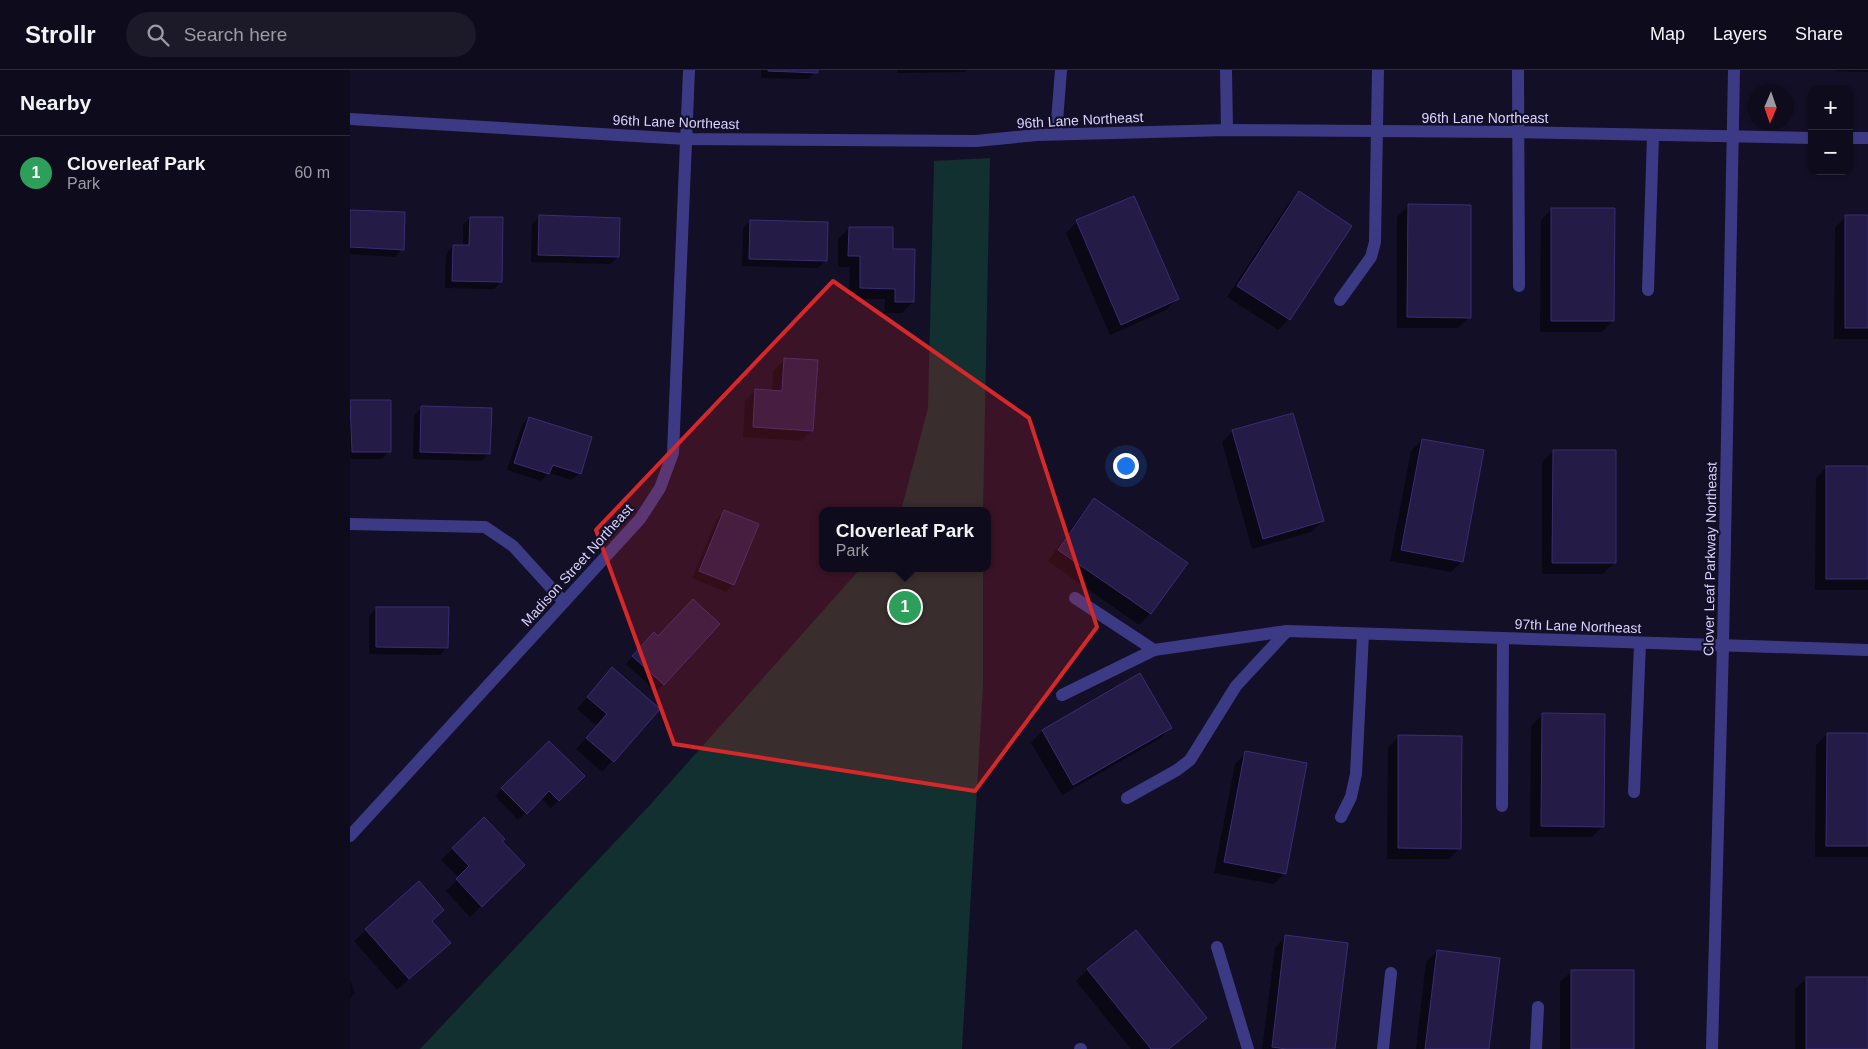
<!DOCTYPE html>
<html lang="en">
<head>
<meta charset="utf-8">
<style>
	:root { --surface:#0e0b1c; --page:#1c1929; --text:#f1f3f6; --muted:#9b9ba3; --line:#2e2b3b; --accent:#00e5ff }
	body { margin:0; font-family:Arial,sans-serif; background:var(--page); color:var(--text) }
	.controls { position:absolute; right:15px; top:15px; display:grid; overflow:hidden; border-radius:10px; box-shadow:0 1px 4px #0004 }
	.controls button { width:45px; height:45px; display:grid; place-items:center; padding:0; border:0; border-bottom:1px solid var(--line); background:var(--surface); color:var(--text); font:25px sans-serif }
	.compass { position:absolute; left:1398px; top:15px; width:45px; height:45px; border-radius:50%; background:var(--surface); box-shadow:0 1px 4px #0004; rotate:182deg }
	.you { position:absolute; left:775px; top:395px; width:18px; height:18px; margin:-12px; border:4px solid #fff; border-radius:50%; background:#1a73e8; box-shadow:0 0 0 8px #1a73e833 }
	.badge { display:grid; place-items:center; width:32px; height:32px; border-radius:50%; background:var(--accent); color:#fff; font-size:16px; font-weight:700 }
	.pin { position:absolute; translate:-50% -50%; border:2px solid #fff; box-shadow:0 1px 5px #0006 }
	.popup { position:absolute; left:469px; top:437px; width:172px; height:65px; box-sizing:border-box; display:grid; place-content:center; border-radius:10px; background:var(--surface); filter:drop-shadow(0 1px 4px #0005); font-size:16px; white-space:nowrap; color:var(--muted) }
	.popup b { font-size:19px; color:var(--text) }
	.popup::after { content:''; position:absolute; left:50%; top:100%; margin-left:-10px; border:10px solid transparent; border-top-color:var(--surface) }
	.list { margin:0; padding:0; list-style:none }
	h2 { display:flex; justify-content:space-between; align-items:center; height:65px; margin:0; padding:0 20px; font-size:21px }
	h2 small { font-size:16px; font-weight:400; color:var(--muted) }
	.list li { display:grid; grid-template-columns:32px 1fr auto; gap:15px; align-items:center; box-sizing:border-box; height:75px; padding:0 20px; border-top:1px solid var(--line) }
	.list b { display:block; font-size:19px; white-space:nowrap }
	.list p { margin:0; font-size:16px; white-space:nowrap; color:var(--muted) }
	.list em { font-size:16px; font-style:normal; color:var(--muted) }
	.icon { flex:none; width:28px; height:28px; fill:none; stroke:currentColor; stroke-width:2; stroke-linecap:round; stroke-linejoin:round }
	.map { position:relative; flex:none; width:1518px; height:979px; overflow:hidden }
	header { display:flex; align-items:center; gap:30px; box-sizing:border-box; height:70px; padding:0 25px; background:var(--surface); border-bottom:1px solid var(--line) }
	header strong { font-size:24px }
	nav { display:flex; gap:28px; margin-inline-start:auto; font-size:18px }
	.search { width:350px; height:45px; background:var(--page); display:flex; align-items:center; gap:12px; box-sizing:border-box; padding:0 18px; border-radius:28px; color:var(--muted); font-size:19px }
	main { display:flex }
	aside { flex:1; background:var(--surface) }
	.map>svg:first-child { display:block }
</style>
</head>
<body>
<header>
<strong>Strollr</strong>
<div class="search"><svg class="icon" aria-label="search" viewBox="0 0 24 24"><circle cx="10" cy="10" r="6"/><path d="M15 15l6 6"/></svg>Search here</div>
<nav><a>Map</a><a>Layers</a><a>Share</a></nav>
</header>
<main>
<aside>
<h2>Nearby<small></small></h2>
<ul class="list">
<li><span class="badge" style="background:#2e9e5b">1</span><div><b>Cloverleaf Park</b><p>Park</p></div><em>60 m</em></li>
</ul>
</aside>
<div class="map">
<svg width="1518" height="979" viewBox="0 0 1518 979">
	<rect width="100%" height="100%" fill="#130f26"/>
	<g fill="#12302f">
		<path d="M640,88L633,441H551L578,338L584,91Z"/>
		<path d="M511,498H633V615L612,979H70L299,736Z"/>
	</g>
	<g fill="#0007">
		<path d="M411,0H466L459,9L411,8Z"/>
		<path d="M547,0H617L615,2L547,3Z"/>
		<path d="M1486,0H1518V2L1486,1Z"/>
		<path d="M949,123L1000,156L939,249L928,260L877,227L938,134Z"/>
		<path d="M1058,136L1119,247L1108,258H1047V147Z"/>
		<path d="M1202,139L1263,251L1252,262H1190L1191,150Z"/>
		<path d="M0,141L52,179L45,187L0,184Z"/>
		<path d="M1496,146H1518V269H1484L1485,158Z"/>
		<path d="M190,147L268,187L260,194L181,192L182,154Z"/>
		<path d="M120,148L151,212L144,219L95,218L96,184L103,176H113V155Z"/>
		<path d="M401,151L476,190L468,198L392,196L393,158Z"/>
		<path d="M727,152L827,229L816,240L760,265L716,163Z"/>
		<path d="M499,158L542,180L563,232L552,243H534L535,229H499L500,197H488V169Z"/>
		<path d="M434,290L462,360L451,371L393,367L395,331L406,320L422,321L423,301Z"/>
		<path d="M0,331H40L39,381L32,389H0Z"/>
		<path d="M72,338L139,383L132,391L63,389L64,345Z"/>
		<path d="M179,348L230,403L222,410L199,403L191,411L157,400L172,355Z"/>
		<path d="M883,361L973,451L961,462L902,479L872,372Z"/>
		<path d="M1072,370L1112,491L1101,502L1040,491L1061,381Z"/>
		<path d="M1203,381L1264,493L1253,504H1192V392Z"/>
		<path d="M1477,397H1518V520H1465L1466,408Z"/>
		<path d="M745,430L836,493L800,544L789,555L698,491L734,441Z"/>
		<path d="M374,442L383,514L376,522L342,508L367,449Z"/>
		<path d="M27,538L97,577L90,585L19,584V546Z"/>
		<path d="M308,568L314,614L306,621L276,594L297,571Z"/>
		<path d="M262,599L308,639L252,702L226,679L247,656L227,639Z"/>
		<path d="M789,605L820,658L809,669L712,725L681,673L692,661Z"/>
		<path d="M1192,645L1253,756L1242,767H1180L1181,656Z"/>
		<path d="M1477,664H1518V787H1465L1466,675Z"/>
		<path d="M1049,666L1110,778L1099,789H1037L1038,678Z"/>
		<path d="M199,672L233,706L201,738L191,728L168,750L145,726Z"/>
		<path d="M896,683L935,803L924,814L864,803L885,694Z"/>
		<path d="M133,749L150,771L173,795L120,847L96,821L109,808L91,790Z"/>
		<path d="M68,813L81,852L88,884L47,920L4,871Z"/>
		<path d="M786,862L855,948L820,979H781L726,911L737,900Z"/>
		<path d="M936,866L984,979H912L925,878Z"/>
		<path d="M1087,881L1137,979H1066L1076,892Z"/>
		<path d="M1222,901L1283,979H1210V912Z"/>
		<path d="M1457,908L1518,909V979H1445V919Z"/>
		<path d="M0,910L5,923L0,928Z"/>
	</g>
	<g fill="#241b47" stroke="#3b2d73">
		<path d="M418,0H468V3L418,1Z"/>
		<path d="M949,121L1002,156L940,250L887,216Z"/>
		<path d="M784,126L829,229L771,255L726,150Z"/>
		<path d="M1058,134L1121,135V248L1057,247Z"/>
		<path d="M1201,138H1265L1264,251H1201Z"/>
		<path d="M0,140L55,142L54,180L0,177Z"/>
		<path d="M189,145L270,148L269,187L188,185Z"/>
		<rect x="1495" y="145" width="23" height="113"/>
		<path d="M120,147H153L152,212L102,211L103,175H119Z"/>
		<path d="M400,150L478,152L477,191L399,189Z"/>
		<path d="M499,157H543V179H565L564,232H545V219L510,218V186H498Z"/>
		<path d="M434,288L468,290L463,361L403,357L405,319L432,321Z"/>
		<path d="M0,330H41V382H2Z"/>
		<path d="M71,336L142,338L140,384L70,382Z"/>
		<path d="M943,343L974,451L913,469L882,360Z"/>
		<path d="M179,347L242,367L231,404L203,395L199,404L164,393Z"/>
		<path d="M1072,369L1134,380L1113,492L1051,480Z"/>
		<path d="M1203,380H1266V493H1202Z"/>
		<rect x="1476" y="396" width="42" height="113"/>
		<path d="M744,428L838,493L801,544L708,480Z"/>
		<path d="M374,440L409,454L384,515L349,501Z"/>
		<path d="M343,529L370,554L314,615L282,586L304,562L308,566Z"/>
		<path d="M26,537H99L98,578L26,577Z"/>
		<path d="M262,597L310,639L264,692L236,668L257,644L237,627Z"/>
		<path d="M790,603L822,658L723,715L692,660Z"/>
		<path d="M1192,643L1255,644L1254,757L1191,756Z"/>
		<path d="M1477,663H1518V776H1476Z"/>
		<path d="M1048,665L1112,666L1111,779L1048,778Z"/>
		<path d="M199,671L235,706L209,731L199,721L177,744L151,718Z"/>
		<path d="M895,681L957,693L936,804L874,792Z"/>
		<path d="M134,747L155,769L152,771L175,795L132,837L106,809L119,796L102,778Z"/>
		<path d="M69,811L94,840L82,851L101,873L59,909L15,859Z"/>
		<path d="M786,860L857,948L819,979H801L737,899Z"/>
		<path d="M935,865L998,873L985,979H936L922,977Z"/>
		<path d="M1087,880L1150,888L1139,979H1075Z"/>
		<rect x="1221" y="900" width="63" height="79"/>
		<rect x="1456" y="907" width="62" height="72"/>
	</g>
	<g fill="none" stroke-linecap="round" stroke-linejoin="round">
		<g stroke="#3d3a85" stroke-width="12">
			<path d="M876,0L877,60"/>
			<path d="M1168,0L1169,216"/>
			<path d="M0,49L336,69L626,71L687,65L877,60L1167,62L1462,68"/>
			<path d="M706,64L711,0"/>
			<path d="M1499,68H1518"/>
			<path d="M1298,220L1303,66"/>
			<path d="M990,230L1021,187L1025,172L1028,0"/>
			<path d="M0,454L135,457L163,476L214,532"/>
			<path d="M725,528L804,580"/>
			<path d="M712,625L804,580L937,561L1518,580"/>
			<path d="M1284,722L1290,573"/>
			<path d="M777,728L827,700L840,690L886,616L937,561"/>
			<path d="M1152,736L1153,569"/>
			<path d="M991,747L1001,727L1006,704L1013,564"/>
			<path d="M0,766L290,449L310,418L323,383L339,0"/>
			<path d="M867,877L898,979"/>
			<path d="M730,979H731"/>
			<path d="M1033,979L1041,903"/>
			<path d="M1186,979L1188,937"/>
			<path d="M1362,979L1373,575L1384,0"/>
		</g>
	</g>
	<path fill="#d62828" fill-opacity="0.2" stroke="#d62828" stroke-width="4" stroke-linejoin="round" d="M483,211L679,348L747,557L625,721L324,674L246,460Z"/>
	<g text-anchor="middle" stroke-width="4.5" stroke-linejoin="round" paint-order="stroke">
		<g font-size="14" fill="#d9d4ff" stroke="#130f26">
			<text x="1135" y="53">96th Lane Northeast</text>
			<text transform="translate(730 50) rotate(-3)" y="5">96th Lane Northeast</text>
			<text transform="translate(326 52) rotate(2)" y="5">96th Lane Northeast</text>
			<text transform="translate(1360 489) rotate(-89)" y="5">Clover Leaf Parkway Northeast</text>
			<text transform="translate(227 495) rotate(-48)" y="5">Madison Street Northeast</text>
			<text transform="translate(1228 556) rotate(2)" y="5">97th Lane Northeast</text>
		</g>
	</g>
</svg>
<div class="controls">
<button>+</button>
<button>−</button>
</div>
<svg class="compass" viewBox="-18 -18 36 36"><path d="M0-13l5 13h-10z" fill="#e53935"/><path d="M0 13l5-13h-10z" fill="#9b9ba3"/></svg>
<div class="you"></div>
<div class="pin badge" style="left:555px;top:537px;background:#2e9e5b">1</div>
<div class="popup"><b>Cloverleaf Park</b>Park</div>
</div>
</main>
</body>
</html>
